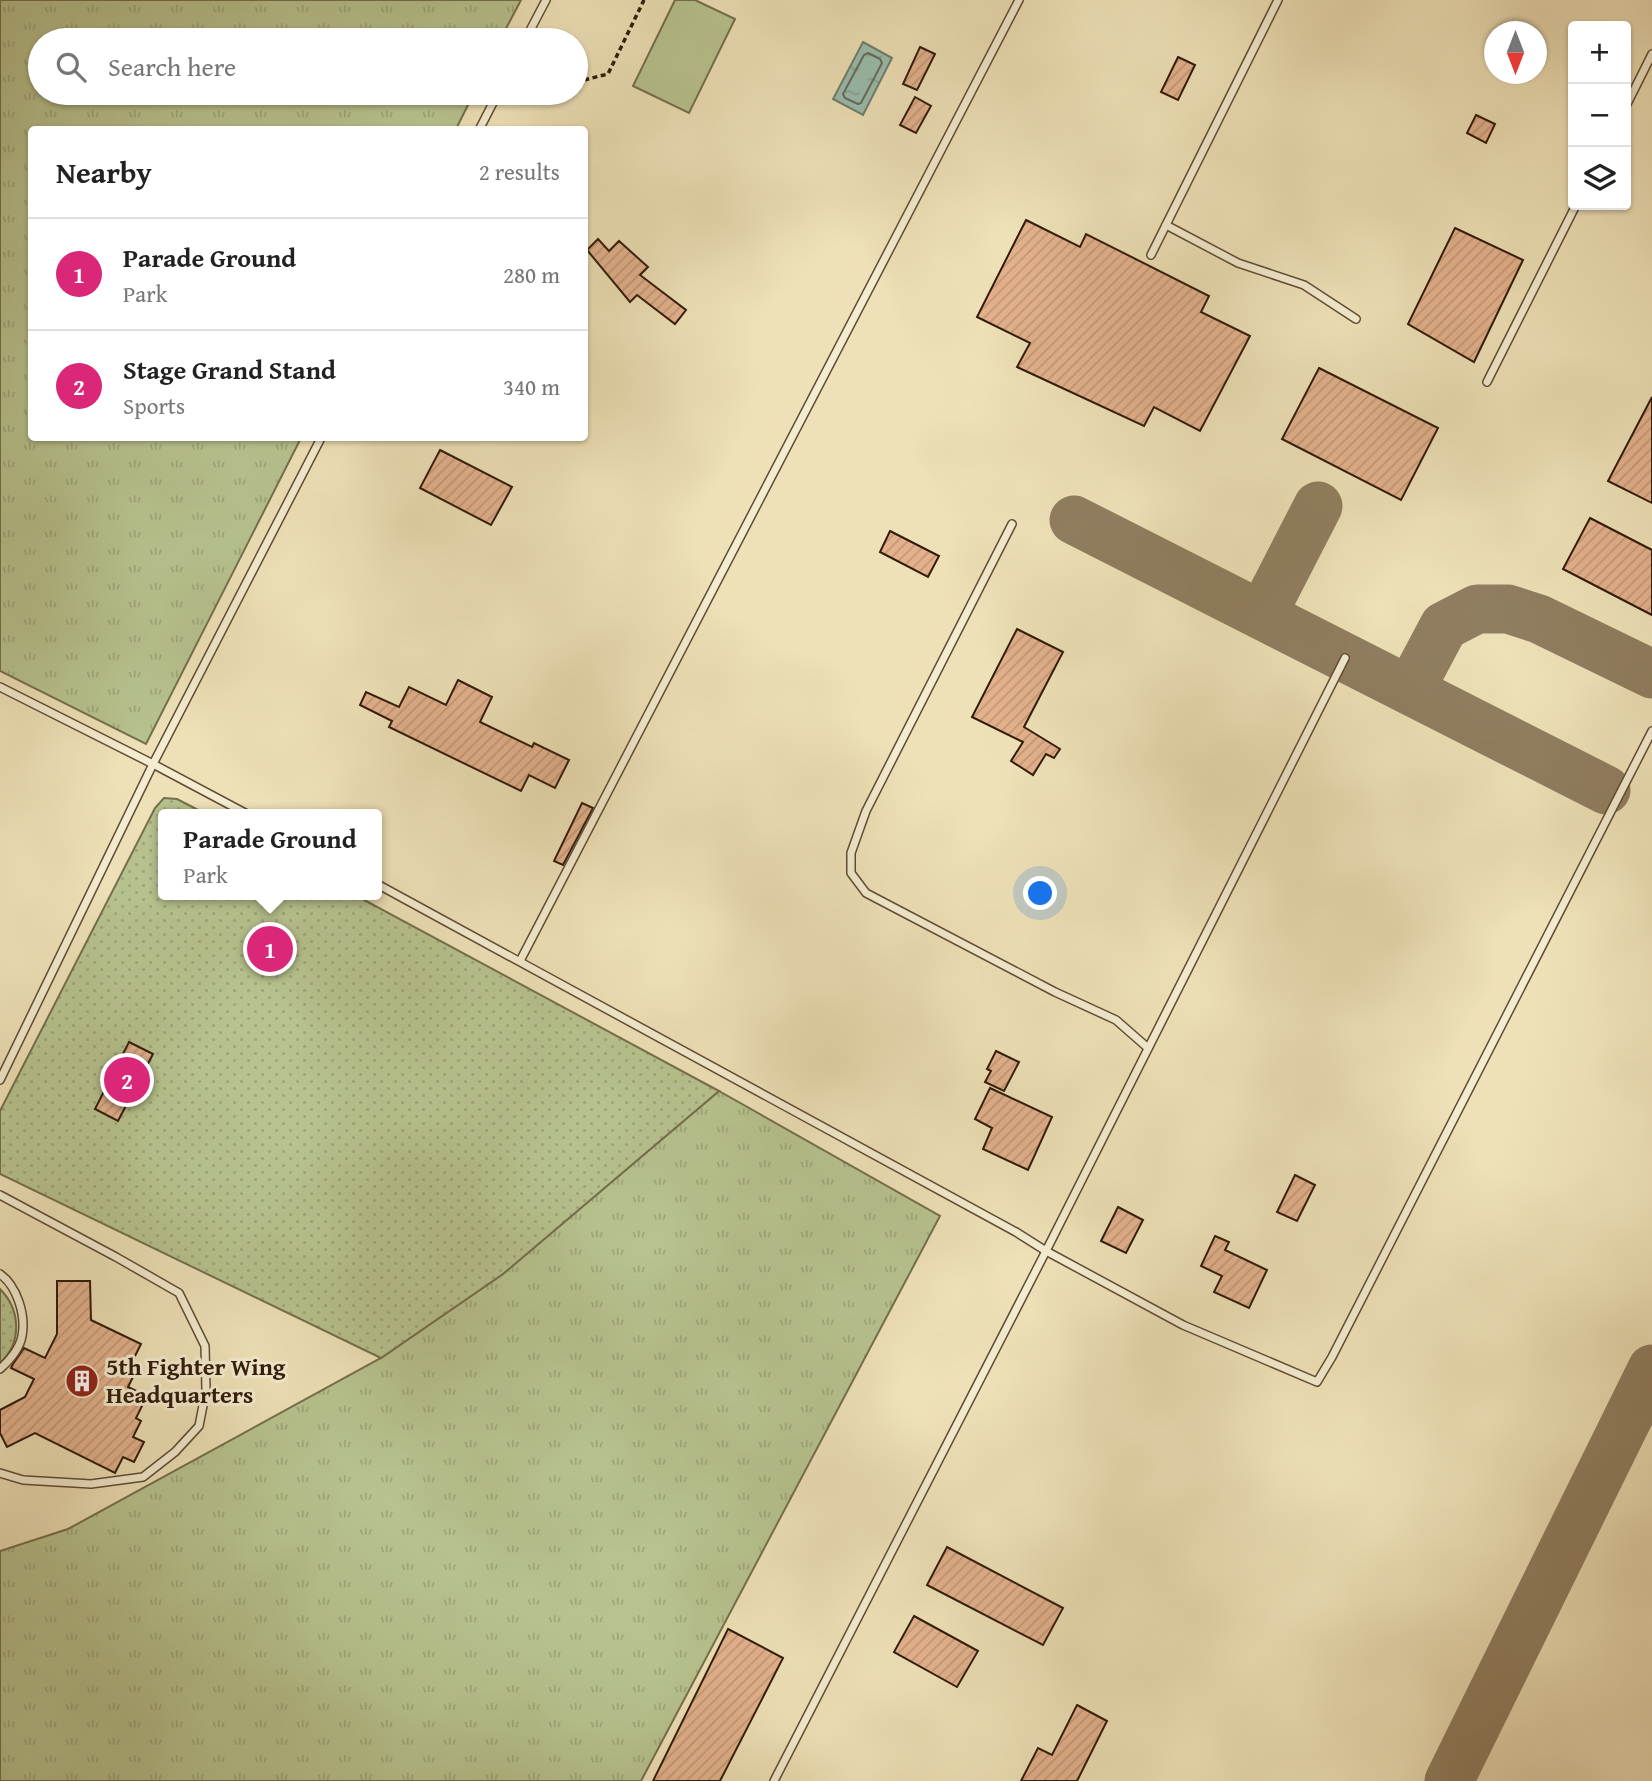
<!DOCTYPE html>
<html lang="en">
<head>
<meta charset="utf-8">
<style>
	:root { --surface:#fff; --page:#f6f6f6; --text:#222; --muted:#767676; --line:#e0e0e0; --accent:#db2777 }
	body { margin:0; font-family:"Gentium Book Plus",serif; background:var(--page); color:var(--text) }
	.controls { position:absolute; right:21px; top:21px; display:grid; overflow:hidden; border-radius:7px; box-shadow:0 2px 5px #0004 }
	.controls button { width:63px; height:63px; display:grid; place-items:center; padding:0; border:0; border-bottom:2px solid var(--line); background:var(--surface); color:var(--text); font:35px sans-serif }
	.compass { position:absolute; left:1484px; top:21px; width:63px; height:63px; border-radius:50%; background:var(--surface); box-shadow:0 2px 5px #0004; rotate:180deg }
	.you { position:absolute; left:1041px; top:894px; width:24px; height:24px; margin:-18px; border:5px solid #fff; border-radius:50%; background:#1a73e8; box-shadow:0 0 0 10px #1a73e833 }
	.badge { display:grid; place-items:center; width:46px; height:46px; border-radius:50%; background:var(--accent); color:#fff; font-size:23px; font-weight:700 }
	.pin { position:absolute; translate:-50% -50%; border:4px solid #fff; box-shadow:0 2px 7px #0006 }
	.popup { position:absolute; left:158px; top:809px; width:224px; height:91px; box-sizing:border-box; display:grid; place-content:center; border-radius:7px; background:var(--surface); filter:drop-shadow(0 2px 5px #0005); font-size:23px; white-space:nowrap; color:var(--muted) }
	.popup b { font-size:26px; color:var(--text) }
	.popup::after { content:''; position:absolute; left:50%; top:100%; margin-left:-14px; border:14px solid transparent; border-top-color:var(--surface) }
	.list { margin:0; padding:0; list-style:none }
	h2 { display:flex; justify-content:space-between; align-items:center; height:91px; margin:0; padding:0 28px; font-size:30px }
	h2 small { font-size:23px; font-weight:400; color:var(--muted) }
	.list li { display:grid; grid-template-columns:46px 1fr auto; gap:21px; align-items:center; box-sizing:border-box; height:112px; padding:0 28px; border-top:2px solid var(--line) }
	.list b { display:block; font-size:26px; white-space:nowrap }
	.list p { margin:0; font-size:23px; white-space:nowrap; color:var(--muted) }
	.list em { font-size:23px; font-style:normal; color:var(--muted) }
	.icon { flex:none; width:38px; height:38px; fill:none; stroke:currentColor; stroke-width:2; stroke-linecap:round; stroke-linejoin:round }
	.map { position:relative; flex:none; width:1652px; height:1781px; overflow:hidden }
	.search { position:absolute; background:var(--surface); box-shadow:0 2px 5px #0004; left:28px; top:28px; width:560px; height:77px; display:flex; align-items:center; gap:18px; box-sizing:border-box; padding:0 24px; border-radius:38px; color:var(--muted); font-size:26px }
	.panel { position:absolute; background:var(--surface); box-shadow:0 2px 5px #0004; left:28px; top:126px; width:560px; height:315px; border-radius:7px }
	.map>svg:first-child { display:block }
</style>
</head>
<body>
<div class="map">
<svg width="1652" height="1781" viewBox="0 0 1652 1781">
	<defs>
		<pattern id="grass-tufts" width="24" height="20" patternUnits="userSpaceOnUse" patternTransform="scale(1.75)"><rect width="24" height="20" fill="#b7c38f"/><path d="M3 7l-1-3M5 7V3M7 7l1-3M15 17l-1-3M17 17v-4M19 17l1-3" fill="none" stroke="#9ea77a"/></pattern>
		<pattern id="park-dots" width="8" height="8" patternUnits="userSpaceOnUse" patternTransform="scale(1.75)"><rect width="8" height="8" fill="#b7c38f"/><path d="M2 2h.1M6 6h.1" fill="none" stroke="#9ea77a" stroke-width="1.8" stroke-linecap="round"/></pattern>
		<pattern id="water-ripples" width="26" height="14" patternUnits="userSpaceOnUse" patternTransform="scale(1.75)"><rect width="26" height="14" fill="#99beaf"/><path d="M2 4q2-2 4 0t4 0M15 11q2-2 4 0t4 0" fill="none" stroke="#84a395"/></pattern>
		<pattern id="building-hatch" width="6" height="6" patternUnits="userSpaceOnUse" patternTransform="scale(1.75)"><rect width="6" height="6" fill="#e3b28d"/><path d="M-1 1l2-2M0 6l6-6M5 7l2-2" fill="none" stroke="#c39878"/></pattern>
	</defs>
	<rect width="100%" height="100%" fill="#eee1b7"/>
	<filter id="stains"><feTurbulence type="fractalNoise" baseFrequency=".00286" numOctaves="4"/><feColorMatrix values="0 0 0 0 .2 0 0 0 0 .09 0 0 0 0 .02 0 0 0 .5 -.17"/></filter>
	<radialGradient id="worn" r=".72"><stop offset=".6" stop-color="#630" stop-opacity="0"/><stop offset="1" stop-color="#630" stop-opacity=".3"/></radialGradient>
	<g fill="url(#grass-tufts)" stroke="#746f4c" stroke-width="2">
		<path d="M0,0H521L500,40H40V93H474L456,129L32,130V438H301L146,744L0,671Z"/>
		<path d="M719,1091L940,1216L641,1781H0V1551L68,1529L381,1358L503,1274Z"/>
	</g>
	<g fill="url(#park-dots)" stroke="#746f4c" stroke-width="2">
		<path d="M164,798L177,799L206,814H163V895H355L719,1091L503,1274L381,1358L0,1174V1111L155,808Z"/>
		<path d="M0,1289C21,1310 22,1343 0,1363Z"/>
	</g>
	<path fill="#b7c38f" stroke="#746f4c" stroke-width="2" d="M675,0H695L735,19L689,113L633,86Z"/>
	<path fill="url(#water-ripples)" stroke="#6f7d6d" stroke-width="2" d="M863,42L892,58L863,115L833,99Z"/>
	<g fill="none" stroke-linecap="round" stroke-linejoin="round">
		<path stroke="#656c5c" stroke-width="2" d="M868,53L880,59L882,63L861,103L858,104L845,98L843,94L864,55Z"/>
		<g stroke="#907e60" stroke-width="49">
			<path d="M1074,520L1606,790"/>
			<path d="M1262,615L1318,506"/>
			<path d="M1410,690L1444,626L1477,609H1508L1539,619L1652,674"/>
			<path d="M1449,1781L1652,1369"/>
		</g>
	</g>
	<g fill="url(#building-hatch)" stroke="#311b09" stroke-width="2">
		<path d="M920,47L935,54L917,90L903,84Z"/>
		<path d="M1178,57L1195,65L1178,100L1161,92Z"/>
		<path d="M915,97L931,106L916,133L900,125Z"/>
		<path d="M1476,115L1495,124L1486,143L1467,133Z"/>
		<path d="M1026,220L1080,247L1086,234L1209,296L1201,312L1250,336L1200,431L1154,407L1144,426L1017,367L1030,343L977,317Z"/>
		<path d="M1455,228L1523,260L1474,362L1408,324Z"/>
		<path d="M598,239L609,251L619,241L648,267L640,275L686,310L675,324L637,295L630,302L587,250Z"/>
		<path d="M1319,368L1438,428L1401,500L1282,439Z"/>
		<path d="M1652,397V503L1608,481Z"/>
		<path d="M440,450L512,487L491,525L420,488Z"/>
		<path d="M1590,518L1652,550V615L1563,569Z"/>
		<path d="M890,531L939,556L928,577L880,552Z"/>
		<path d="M1017,629L1063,652L1024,727L1060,749L1054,758L1046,754L1033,775L1011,761L1023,742L972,717Z"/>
		<path d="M458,680L492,697L480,722L532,747L534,743L569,760L555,788L529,775L521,791L389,727L392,721L360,705L366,692L399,707L409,687L446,705Z"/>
		<path d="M582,803L593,808L563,865L554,861Z"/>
		<path d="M129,1042L153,1054L140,1079L147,1082L138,1100L131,1096L118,1121L95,1109Z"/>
		<path d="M996,1051L1019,1062L1004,1091L985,1082L991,1071L987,1069Z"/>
		<path d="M990,1088L1052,1117L1028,1170L983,1149L992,1128L975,1119Z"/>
		<path d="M1295,1175L1315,1185L1297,1221L1277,1212Z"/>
		<path d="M1118,1207L1143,1220L1126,1253L1101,1241Z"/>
		<path d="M1215,1236L1229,1242L1225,1250L1267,1270L1249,1308L1214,1292L1222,1276L1201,1266Z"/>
		<path d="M57,1281H90L91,1320L141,1344L127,1372L134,1375L128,1387L147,1396L136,1418L141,1421L133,1437L144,1442L134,1462L123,1457L115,1473L35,1433L7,1447L0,1433V1410L25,1397L34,1379L11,1368L13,1364L24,1348L45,1358L57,1334Z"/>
		<path d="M947,1547L1063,1608L1043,1645L927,1585Z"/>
		<path d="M914,1616L978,1651L957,1687L894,1652Z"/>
		<path d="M728,1629L783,1658L720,1781H653Z"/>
		<path d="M1077,1705L1107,1721L1077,1781H1021L1038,1748L1052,1755Z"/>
	</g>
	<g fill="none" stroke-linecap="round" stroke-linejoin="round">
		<defs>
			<g id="service">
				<path d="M525,40L546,0"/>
				<path d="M1626,106L1652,54"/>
				<path d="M479,130L498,93"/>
				<path d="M1166,225L1238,263L1304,285L1356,319"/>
				<path d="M1151,255L1278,0"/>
				<path d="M1487,382L1576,205"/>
				<path d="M1012,524L866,811L851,853V873L866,893L1055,992L1116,1020L1148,1048"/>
				<path d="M0,687L153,764L247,814"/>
				<path d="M377,884L1016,1232L1046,1251L1345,658"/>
				<path d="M520,961L1019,0"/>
				<path d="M0,1080L153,764L321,438"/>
				<path d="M0,1195L116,1257L179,1293L205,1346L206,1390L199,1426L175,1452L143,1477L91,1484L23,1480L0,1473"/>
				<path d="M0,1274C17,1286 26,1315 22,1336C20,1348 9,1361 0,1369"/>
				<path d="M774,1781L1046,1251L1183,1325L1317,1382L1332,1357L1652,731"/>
			</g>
		</defs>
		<use href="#service" stroke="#604c34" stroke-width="10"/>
		<g stroke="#311b09" stroke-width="3.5" stroke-dasharray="5 3.5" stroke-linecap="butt">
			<path d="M576,82L608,74L644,0"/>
			<path d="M510,97L528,93"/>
		</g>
		<use href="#service" stroke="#f4ecd0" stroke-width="7"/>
	</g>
	<defs>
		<symbol id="building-disc" viewBox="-11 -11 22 22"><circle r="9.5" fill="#8f2418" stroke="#f4ecd0"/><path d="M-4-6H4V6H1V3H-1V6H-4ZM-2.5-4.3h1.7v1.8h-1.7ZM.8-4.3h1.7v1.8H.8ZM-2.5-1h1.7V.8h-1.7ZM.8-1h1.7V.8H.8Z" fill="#fff"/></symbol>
	</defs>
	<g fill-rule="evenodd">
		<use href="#building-disc" x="63" y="1362" width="38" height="38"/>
	</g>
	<g text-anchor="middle" stroke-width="6" stroke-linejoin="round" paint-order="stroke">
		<g font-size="24" font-weight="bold" fill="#311b09" stroke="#f4ecd0" text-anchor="start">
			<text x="106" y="1375">5th Fighter Wing<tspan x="106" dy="28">Headquarters</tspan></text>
		</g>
	</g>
	<rect width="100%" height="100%" filter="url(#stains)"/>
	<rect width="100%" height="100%" fill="url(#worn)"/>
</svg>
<div class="controls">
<button>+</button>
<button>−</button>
<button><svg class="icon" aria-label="layers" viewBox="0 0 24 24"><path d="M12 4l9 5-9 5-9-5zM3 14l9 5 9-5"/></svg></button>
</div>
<svg class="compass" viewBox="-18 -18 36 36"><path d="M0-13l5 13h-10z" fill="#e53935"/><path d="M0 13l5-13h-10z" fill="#767676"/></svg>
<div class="you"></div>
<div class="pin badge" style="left:270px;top:949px">1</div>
<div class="popup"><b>Parade Ground</b>Park</div>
<div class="pin badge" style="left:127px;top:1080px">2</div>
<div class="search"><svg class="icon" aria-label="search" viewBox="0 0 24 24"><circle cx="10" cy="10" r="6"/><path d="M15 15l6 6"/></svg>Search here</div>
<section class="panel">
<h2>Nearby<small>2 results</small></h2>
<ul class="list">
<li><span class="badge">1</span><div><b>Parade Ground</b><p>Park</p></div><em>280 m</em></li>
<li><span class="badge">2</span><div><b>Stage Grand Stand</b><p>Sports</p></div><em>340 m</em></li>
</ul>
</section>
</div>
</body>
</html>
